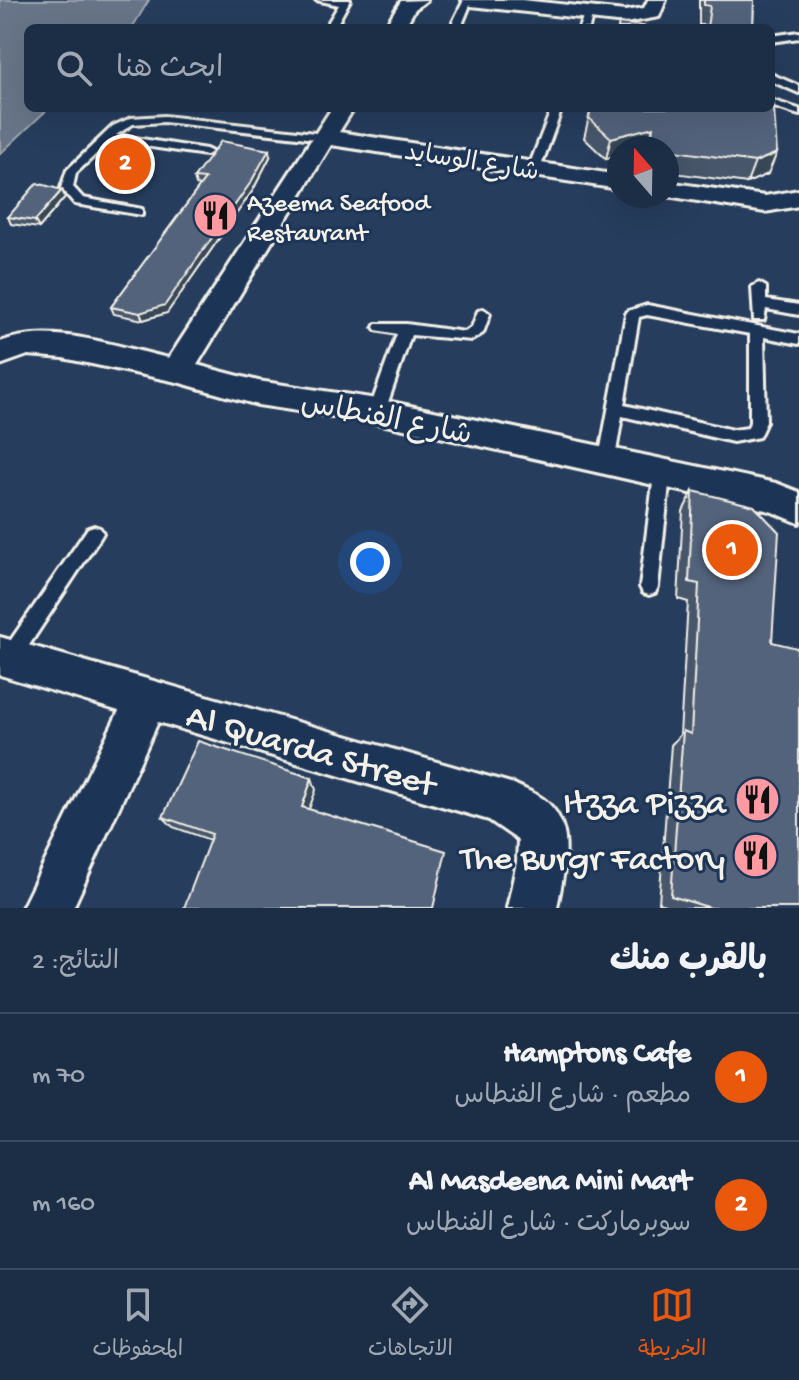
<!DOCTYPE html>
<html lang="ar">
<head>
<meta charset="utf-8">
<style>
	:root { --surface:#1c2e46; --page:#25364d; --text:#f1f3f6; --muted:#a0a8b3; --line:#3a4a5f; --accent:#ea580c }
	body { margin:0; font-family:"Gochi Hand","Playpen Sans Arabic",sans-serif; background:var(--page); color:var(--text); direction:rtl }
	.compass { position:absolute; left:607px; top:136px; width:72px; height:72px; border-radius:50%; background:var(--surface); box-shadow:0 8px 32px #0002; rotate:340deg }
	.you { position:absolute; left:370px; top:562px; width:28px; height:28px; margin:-20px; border:6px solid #fff; border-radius:50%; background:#1a73e8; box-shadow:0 0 0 12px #1a73e833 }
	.badge { display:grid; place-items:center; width:52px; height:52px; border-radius:50%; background:var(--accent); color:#fff; font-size:26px; font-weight:700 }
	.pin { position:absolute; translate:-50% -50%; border:4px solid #fff; box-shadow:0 2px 8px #0006 }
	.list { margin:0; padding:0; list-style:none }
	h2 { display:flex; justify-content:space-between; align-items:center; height:104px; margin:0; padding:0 32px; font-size:34px }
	h2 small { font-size:26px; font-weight:400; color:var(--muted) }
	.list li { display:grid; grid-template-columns:52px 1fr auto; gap:24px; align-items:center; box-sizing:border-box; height:128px; padding:0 32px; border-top:2px solid var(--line) }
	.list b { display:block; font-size:30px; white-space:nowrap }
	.list p { margin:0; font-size:26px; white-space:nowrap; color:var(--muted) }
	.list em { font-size:26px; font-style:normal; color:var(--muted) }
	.icon { flex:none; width:44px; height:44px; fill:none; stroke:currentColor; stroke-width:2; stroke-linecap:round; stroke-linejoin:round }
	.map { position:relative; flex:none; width:799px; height:908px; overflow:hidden; direction:ltr }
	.search { position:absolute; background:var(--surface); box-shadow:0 8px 32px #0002; left:24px; right:24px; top:24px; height:88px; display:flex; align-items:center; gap:20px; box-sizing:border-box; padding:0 28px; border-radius:12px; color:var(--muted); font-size:30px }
	.sheet { height:360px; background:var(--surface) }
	nav { display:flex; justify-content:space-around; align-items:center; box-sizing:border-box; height:112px; border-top:2px solid var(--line); background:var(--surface); font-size:22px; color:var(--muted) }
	nav a { display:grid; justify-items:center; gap:4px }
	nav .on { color:var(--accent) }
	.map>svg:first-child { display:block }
</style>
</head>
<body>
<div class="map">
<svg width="799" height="908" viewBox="0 0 799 908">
	<rect width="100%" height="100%" fill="#263d5d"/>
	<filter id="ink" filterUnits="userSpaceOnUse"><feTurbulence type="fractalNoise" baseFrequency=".0125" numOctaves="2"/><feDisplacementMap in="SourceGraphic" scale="16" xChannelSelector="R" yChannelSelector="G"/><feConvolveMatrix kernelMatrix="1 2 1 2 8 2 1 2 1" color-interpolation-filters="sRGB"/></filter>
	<g filter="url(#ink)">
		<path fill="#677588" stroke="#9fa7ae" stroke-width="2" d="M0,0H149L132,28H28V108H49L0,154Z"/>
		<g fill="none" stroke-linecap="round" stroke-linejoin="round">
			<defs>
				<g id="service">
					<path d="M316,0H350L338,22L350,28H337L328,23L339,5Z"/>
					<path d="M464,0H472L463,22L464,28H454L453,22Z"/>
					<path d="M589,9L593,12L589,28H579L585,12Z"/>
					<path d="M799,32V38L771,42V36Z"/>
					<path d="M771,74L799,86V93L771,81Z"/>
					<path d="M771,100L799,109V115L771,106Z"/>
					<path d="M552,108H562L540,169L530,171L528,169Z"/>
					<path d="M164,116L324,134L329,137L324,140L164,122L133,124L116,135L206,149L212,152L206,155L110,141L76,173L73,187L83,198L142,209V215L75,204L61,188L67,170L113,126L131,118Z"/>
					<path d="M759,283L766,287V300L799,305V315L766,309L764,320H754L752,287Z"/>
					<path d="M647,305L799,334V344L764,337L766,422L759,437L733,442L622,416L614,464L612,469H600L598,464L626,314L628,311ZM647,315L750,334V422L748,428L733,430L624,405L639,317Z"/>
					<path d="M483,309L490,314L483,333L472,340L411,335L385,411L377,417L372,415L369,411L397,334L376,330L374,327L376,324H406L465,332L472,327L478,311Z"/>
					<path d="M662,468L668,470L670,475L658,587L655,593L649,595L643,593L640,587L654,475L656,470Z"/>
					<path d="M94,526L100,528L103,533L100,538L16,665L9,668L2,665L0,657L2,653L88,528Z"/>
				</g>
				<g id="minor">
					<path d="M427,0L415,9L404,28H384L401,1Z"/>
					<path d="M462,0H522L625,11L644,8L648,0H666L659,17L625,23L471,6Z"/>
					<path d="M332,108H354L339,132L619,175V189L331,145L197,365L258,381L377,399L776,483L799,492V523L770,511L377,423L258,405L177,382L63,358L28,355L0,365V342C52,322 117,347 169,358Z"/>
					<path d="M667,182L765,196L799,190V206L765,212L667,196Z"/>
					<path d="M0,637L514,784C525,790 539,794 548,803C577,831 563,874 557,908H507L517,862L518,840L489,820L158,722L73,908H22L119,711L0,675Z"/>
				</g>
			</defs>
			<use href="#service" stroke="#f4f1e8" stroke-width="6"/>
			<use href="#minor" stroke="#f4f1e8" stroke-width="6"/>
			<use href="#service" fill="#1d3557" fill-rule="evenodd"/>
			<use href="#minor" fill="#1d3557" fill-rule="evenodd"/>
		</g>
		<g fill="#47566a" stroke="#f4f1e8" stroke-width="2">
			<path d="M699,0H754L753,25L762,28H704V25H699Z"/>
			<path d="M591,108H771L768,174L747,183L667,172V148H619V155L606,159L584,138Z"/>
			<path d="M270,157L253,190L167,313L143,320L114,314L111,307L200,186L196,185L194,178Z"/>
			<path d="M62,190L65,197L39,228L11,224L8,217Z"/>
			<path d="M693,491L772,642L799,908H673L659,903L671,745L680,735L688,602L678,599L683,511Z"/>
			<path d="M316,790L210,840L173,827L163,817Z"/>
		</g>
		<g fill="#394656" stroke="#f4f1e8" stroke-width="2">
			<path d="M653,127L647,148H619V155L606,159L611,138Z"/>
			<path d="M269,150L270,157L253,190L167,313L143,320L140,313Z"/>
			<path d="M777,153L768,174L747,183L755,162Z"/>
			<path d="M62,190L65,197L39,228L35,221Z"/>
			<path d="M312,778L316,790L306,817L302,807Z"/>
		</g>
		<g fill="#52647b" stroke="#f4f1e8" stroke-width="2">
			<path d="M704,0H754L753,25L762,26V28H707L710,6L704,5Z"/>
			<path d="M619,23L657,28H618Z"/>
			<path d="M771,93H773L777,153L755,162L667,150V148H650L653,127L611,138L589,118L591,108H771Z"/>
			<path d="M221,141L269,150L251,182L165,305L140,313L111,307L205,179L194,178Z"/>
			<path d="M37,183L62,190L35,221L8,217Z"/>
			<path d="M693,491L754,506L779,532L772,642L797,648L799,701V908H711L671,896L683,731L691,734L699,584L689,582Z"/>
			<path d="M198,741L312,778L302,807L446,851L433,908H184L212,834L163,817Z"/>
		</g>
	</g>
	<defs>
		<symbol id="restaurant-disc" viewBox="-11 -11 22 22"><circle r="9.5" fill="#ff9aa2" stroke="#1d3557"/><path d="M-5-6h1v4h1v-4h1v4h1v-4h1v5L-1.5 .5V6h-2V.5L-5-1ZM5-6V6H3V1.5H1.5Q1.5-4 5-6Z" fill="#111"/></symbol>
	</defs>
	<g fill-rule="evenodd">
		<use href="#restaurant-disc" x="190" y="190" width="51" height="51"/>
		<use href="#restaurant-disc" x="732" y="774" width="51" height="51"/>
		<use href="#restaurant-disc" x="730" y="830" width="51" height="51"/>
	</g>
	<g text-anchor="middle" stroke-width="6" stroke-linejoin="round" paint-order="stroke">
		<g font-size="26" fill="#f4f1e8" stroke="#1d3557">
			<text transform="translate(472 160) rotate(9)" y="9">شارع الوسايد</text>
		</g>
		<g font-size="26" fill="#f4f1e8" stroke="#1d3557" text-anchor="start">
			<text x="247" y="210">Azeema Seafood<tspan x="247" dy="30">Restaurant</tspan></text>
		</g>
		<g font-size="30" fill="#f4f1e8" stroke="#1d3557">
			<text transform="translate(387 417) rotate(11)" y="10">شارع الفنطاس</text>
		</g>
		<g font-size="36" fill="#f4f1e8" stroke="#1d3557">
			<text transform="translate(312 747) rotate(16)" y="13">Al Quarda Street</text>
		</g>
		<g font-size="36" fill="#f4f1e8" stroke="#1d3557" text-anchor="end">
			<text x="726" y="812">Itzza Pizza</text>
			<text x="725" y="868">The Burgr Factory</text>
		</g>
	</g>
</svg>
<svg class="compass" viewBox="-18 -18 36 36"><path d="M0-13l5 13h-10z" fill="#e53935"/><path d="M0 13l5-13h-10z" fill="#a0a8b3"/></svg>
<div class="you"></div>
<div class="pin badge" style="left:732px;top:550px">1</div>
<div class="pin badge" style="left:125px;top:164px">2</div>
<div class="search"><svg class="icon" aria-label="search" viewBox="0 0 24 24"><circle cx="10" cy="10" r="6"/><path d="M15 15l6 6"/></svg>ابحث هنا</div>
</div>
<section class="sheet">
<h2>بالقرب منك<small>النتائج: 2</small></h2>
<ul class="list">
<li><span class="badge">1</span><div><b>Hamptons Cafe</b><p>مطعم · شارع الفنطاس</p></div><em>70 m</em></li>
<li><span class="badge">2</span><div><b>Al Masdeena Mini Mart</b><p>سوبرماركت · شارع الفنطاس</p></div><em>160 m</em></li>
</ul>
</section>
<nav>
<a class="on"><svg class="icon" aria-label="map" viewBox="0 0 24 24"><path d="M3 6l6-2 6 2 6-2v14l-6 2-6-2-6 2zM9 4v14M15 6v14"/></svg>الخريطة</a>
<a><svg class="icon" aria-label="directions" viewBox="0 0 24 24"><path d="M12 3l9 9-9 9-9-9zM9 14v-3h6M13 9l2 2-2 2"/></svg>الاتجاهات</a>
<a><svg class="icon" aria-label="saved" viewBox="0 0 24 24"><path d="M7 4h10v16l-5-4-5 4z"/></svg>المحفوظات</a>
</nav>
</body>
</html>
